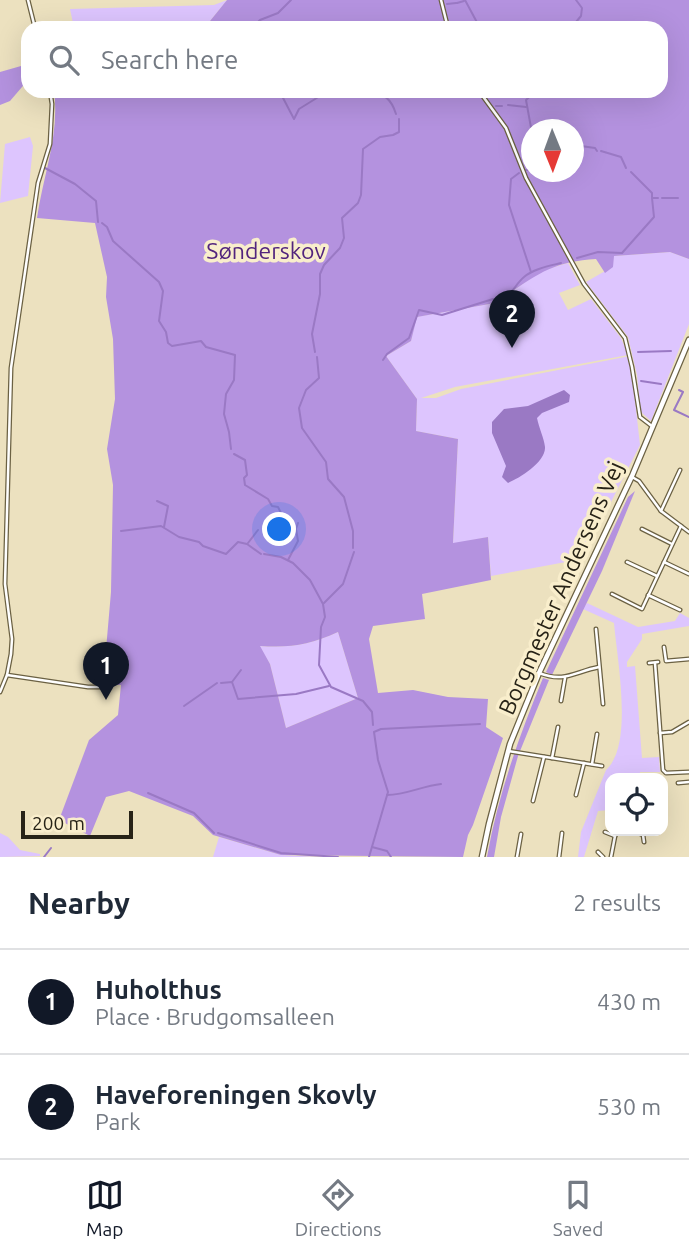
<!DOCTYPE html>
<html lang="en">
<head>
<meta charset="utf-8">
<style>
	:root { --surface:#fff; --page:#f2f2f3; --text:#1f2937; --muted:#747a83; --line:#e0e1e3; --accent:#111827 }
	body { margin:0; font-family:Ubuntu,sans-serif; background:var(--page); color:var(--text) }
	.controls { position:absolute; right:21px; bottom:21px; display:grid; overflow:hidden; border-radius:14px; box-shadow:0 7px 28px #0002 }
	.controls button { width:63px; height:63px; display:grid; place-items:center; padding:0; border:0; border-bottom:2px solid var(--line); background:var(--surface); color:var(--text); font:35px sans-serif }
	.compass { position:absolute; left:521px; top:119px; width:63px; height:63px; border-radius:50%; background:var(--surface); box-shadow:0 7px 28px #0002; rotate:179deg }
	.scale { position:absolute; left:21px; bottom:18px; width:112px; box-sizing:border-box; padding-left:7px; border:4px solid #272317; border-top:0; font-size:19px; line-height:24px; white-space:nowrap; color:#272317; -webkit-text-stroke:5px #f9eecc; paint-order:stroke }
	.you { position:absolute; left:280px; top:530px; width:24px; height:24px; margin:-18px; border:5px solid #fff; border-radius:50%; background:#1a73e8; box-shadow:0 0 0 10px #1a73e833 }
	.badge { display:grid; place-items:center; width:46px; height:46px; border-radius:50%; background:var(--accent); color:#fff; font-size:23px; font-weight:700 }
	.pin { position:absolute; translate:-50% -58px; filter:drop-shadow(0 2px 4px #0008) }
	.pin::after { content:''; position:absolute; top:37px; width:24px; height:21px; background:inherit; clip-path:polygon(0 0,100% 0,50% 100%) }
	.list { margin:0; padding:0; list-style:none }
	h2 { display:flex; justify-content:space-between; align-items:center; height:91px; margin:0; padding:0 28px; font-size:30px }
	h2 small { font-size:23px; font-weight:400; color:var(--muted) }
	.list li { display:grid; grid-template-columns:46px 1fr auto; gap:21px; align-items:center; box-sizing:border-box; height:105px; padding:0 28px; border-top:2px solid var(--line) }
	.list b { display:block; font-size:26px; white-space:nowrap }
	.list p { margin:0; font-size:23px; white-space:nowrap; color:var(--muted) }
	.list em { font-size:23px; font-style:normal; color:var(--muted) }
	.icon { flex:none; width:38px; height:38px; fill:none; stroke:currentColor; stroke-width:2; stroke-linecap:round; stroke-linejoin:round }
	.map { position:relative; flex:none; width:689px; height:857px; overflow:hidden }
	.search { position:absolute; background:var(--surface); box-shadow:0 7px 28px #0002; left:21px; right:21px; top:21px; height:77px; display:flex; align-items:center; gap:18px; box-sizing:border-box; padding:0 24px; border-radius:21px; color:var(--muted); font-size:26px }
	.sheet { height:301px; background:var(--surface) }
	nav { display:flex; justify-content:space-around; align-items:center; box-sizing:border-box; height:98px; border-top:2px solid var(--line); background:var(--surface); font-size:19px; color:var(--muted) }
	nav a { display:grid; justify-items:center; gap:4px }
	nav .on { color:var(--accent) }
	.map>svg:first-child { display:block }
</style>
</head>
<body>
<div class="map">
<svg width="689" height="857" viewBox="0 0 689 857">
	<rect width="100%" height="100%" fill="#ece1bf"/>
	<g fill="#ddc5fe">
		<path d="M227,0L206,26L196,28H74L70,9L214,5Z"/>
		<path d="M30,137L33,146L28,196L0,203L5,144Z"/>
		<path d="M670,252L689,259V324L651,421L642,413L640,408L637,375L628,337L586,282L612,267L613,256Z"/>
		<path d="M568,263L580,285L559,293L568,310L591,299L621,338L628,355L455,387L421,398H436L461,389L630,356L640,445L582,559L491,576L488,537L453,544L458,439L416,431L417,399L386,356L411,341L416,317L506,301L507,295L541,271Z"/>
		<path d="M587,603L638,627L675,621L680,613L689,618V626L642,634V639L627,662V667L635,666L642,758L659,757L660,772H640L639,778H610V810L598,811L584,857H578L581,832L606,770C634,745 617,659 614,623L583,609Z"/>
		<path d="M338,632L358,698L286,728L270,664L259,646C291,648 309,645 338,632Z"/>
		<path d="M0,833L8,837L20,850L40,854V856L0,857Z"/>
		<path d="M219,837L281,855L318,857H213Z"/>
	</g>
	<g fill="#b492df" fill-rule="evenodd">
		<path d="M227,0H689V259L670,252L614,256L613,267L605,273L596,259C557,261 538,273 507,295L506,301L417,317L411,341L386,356L417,399L416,431L458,439L453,543L488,537L491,580L422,594L425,619L373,626L369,639L378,693L413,690L448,697L488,699L486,727L503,738L473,825L468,835L463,857L281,855L213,835L193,816L129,791L106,797L90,836L59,820L89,740L118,715L121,685L103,684L111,592L113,485L107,449L115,399L113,339L106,297L107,277L95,223L37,218C43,176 60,134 54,91H661V28H197L206,26ZM532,130H574V172H532ZM338,632L358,698L286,728L270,664L260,646C291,648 309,645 338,632Z"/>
		<path d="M28,64V80L10,101L0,105V72Z"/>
		<path d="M635,491L602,571L552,675L546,672L628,497Z"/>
		<path d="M543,678L549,680L518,756L501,817L494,857H487C498,795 519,736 543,678Z"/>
	</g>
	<path fill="#9a79c4" d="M564,390L570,395L569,402L542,413L537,418C539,428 544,438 545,447C546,462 520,478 508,483L502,477L506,466L492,433V422L504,409L528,406Z"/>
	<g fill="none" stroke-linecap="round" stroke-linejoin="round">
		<g stroke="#9a79c4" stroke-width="2">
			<path d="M465,0L480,28"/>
			<path d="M457,3L464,1"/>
			<path d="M447,4L456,3"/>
			<path d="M252,28L260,20L278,13L291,0"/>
			<path d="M571,28L581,16L582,8L576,0"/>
			<path d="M276,91L282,96L294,119L299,109L328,91"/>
			<path d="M369,91C384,94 391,98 396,114"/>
			<path d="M508,105L526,107"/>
			<path d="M496,106H502"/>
			<path d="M532,133L526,100L536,91"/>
			<path d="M532,140V142"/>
			<path d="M574,145L595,148L597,151"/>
			<path d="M601,151L621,157L626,168"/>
			<path d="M45,168L75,184L96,201L98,222"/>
			<path d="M526,170H532"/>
			<path d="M631,172L652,193V197"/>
			<path d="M519,173L511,179L509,205L531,272"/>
			<path d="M662,198H678"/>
			<path d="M102,223L107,227L113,241L159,282L163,291L159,321L166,332L168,343L172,346L201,341L206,347L235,355L234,380L226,394L224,414L229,432L231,449"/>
			<path d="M577,258L598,252L622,253L654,217L652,198H658"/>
			<path d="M315,352L312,334L320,294V274L324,265L340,248L344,238L342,218L358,203L361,195L363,149L380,137L393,135L399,132V119"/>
			<path d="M638,352L671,351"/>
			<path d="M317,357L319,378L306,390L299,408L302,428L326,462L328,479L344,497L353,531V548"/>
			<path d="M383,360L387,354L409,338L419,310L442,315L493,299C513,299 512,287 524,277C533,269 549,266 561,263"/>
			<path d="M641,381L661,384"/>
			<path d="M679,390L683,392L674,410L689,417"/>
			<path d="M234,454L245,460L247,475L244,478L245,485L268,499L272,506L278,507L282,515L290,518"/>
			<path d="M157,501L168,506L164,527"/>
			<path d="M121,531L161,526L179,537L199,542L203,546L226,554L238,542L247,544L261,554"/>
			<path d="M248,543L258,530"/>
			<path d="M264,554L281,557L293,563L310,580L323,604L325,617L321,627L319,665L331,687L363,701L372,712L373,725"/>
			<path d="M288,560L298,541L296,529L298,523"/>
			<path d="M324,603L343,584L354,552"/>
			<path d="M232,682L241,670"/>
			<path d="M221,683L232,682L238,699L296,694L329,686"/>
			<path d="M184,706L217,683"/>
			<path d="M148,793L194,813L214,833"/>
			<path d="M387,795C406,795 422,786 441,784"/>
			<path d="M218,833L281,853L338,857"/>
			<path d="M372,847L387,851L391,857"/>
			<path d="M44,857L51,848"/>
			<path d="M369,857L388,792L378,760L374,732L381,729L480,724"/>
		</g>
		<defs>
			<g id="street">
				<path d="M28,0L35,28"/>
				<path d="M441,0L448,28"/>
				<path d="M479,91L506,128L526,178L584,284L625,338L632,367L640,417L653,427"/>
				<path d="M632,477L639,481L661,511L689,532"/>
				<path d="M661,511L680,470"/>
				<path d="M642,529L672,544"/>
				<path d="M627,562L657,576"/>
				<path d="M664,562L689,574"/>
				<path d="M612,594L642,609L681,526"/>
				<path d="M648,595L680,610"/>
				<path d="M596,629L603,704"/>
				<path d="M664,647L666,661L689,659"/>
				<path d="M649,663L658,662"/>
				<path d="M655,663L663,770L666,773L689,772"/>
				<path d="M539,673C565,683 574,672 599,667"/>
				<path d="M7,675L88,687H104"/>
				<path d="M0,692L7,675L11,654L12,639L5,584L11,368L38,183L50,144L52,104L50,91"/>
				<path d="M561,701L565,678"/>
				<path d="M660,733L672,732L689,722"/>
				<path d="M508,751L602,766"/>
				<path d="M552,758L558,727"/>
				<path d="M592,764L597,734"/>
				<path d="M678,783L689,782"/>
				<path d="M576,795L584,763"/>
				<path d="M533,801L544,757"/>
				<path d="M605,832L615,836"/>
				<path d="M616,833H638L643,835L644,842"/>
				<path d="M598,852L603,857"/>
				<path d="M517,857L521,834"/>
				<path d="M559,857L562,833"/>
				<path d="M611,857L616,831"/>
			</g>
			<path id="secondary" d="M482,857L489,824L510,744L539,673L632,476L689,340"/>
		</defs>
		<use href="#street" stroke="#6b6143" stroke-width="5"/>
		<use href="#secondary" stroke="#6b6143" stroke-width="7"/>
		<use href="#street" stroke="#fff" stroke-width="2.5"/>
		<use href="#secondary" stroke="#fff" stroke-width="4.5"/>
	</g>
	<g text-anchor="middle" stroke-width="7" stroke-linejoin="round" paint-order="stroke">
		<g font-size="23" fill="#52247d" stroke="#f9eecc">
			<text x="266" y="259">Sønderskov</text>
		</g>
		<g font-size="23" fill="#272317" stroke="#f9eecc">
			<text transform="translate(561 588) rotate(-66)" y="8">Borgmester Andersens Vej</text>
		</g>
	</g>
</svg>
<div class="controls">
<button><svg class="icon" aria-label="locate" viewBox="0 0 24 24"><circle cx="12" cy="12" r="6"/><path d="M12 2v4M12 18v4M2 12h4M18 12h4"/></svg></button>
</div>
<svg class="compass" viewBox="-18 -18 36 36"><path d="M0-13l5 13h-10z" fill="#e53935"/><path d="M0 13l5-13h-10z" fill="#747a83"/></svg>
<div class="scale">200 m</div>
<div class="you"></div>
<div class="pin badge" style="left:106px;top:700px">1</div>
<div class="pin badge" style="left:512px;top:348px">2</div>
<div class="search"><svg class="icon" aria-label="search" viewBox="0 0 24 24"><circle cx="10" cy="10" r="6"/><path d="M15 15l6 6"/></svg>Search here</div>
</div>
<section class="sheet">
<h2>Nearby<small>2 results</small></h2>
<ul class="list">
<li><span class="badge">1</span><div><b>Huholthus</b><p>Place · Brudgomsalleen</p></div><em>430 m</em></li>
<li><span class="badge">2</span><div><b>Haveforeningen Skovly</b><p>Park</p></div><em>530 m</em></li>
</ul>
</section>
<nav>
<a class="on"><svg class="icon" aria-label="map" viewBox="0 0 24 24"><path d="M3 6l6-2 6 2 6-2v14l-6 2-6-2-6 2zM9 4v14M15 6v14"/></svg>Map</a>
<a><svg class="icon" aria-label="directions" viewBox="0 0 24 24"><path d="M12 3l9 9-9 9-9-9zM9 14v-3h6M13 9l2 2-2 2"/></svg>Directions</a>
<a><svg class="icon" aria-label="saved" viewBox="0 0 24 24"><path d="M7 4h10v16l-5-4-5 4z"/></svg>Saved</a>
</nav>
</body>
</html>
